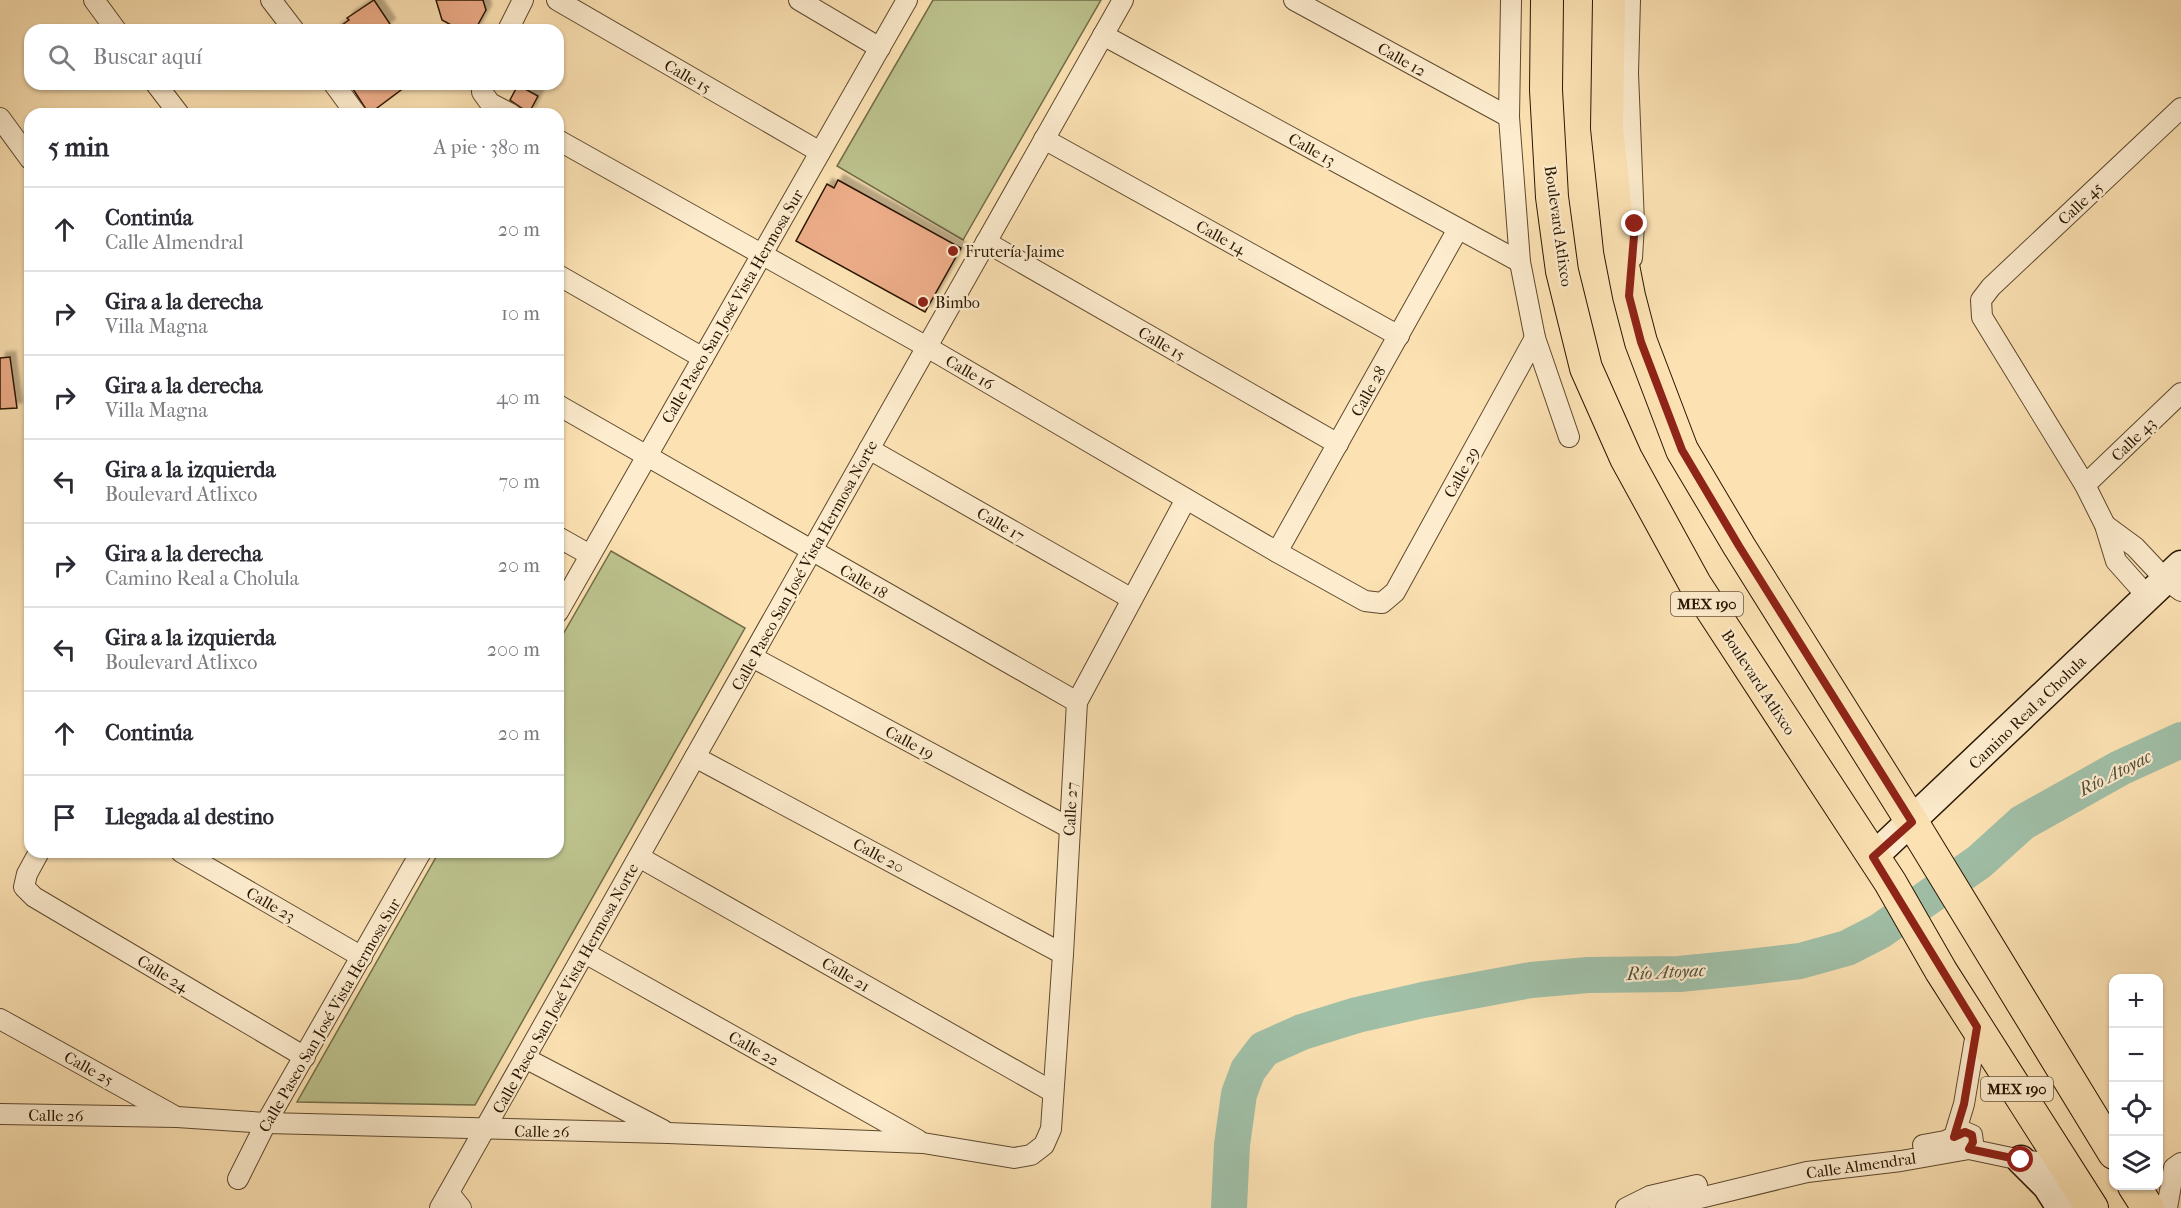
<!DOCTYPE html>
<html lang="es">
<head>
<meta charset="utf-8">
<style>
	:root { --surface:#fff; --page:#f2f2f3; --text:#2b2b33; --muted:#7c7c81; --line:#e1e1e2 }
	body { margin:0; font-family:"IM FELL French Canon",serif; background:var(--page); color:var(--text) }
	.controls { position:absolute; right:18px; bottom:18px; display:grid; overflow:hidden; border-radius:12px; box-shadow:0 2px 4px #0004 }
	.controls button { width:54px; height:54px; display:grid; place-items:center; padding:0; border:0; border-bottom:2px solid var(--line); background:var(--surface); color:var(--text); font:30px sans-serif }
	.stop { position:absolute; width:18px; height:18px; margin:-14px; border:4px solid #8f2418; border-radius:50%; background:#fff }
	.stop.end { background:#8f2418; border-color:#fff; box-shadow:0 2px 6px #0008 }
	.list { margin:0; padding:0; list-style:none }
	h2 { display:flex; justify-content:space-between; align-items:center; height:78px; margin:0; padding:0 24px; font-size:26px }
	h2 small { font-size:20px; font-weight:400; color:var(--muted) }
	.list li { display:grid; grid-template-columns:39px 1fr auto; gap:18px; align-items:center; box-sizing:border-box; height:84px; padding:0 24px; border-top:2px solid var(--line) }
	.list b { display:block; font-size:22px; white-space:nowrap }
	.list p { margin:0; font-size:20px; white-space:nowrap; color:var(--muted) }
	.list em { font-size:20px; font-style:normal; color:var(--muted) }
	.icon { flex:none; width:33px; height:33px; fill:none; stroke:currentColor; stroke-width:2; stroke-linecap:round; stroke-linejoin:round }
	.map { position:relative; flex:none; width:2181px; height:1208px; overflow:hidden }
	.search { position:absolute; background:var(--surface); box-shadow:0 2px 4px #0004; left:24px; top:24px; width:540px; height:66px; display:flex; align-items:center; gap:15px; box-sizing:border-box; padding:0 21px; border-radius:18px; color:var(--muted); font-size:22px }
	.panel { position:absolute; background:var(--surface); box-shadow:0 2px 4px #0004; left:24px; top:108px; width:540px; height:750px; border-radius:18px }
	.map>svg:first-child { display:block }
</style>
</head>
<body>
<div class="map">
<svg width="2181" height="1208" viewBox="0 0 2181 1208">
	<defs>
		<filter id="shadow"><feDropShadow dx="5.5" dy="-5.5" stdDeviation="1.5" flood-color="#0004"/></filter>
	</defs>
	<rect width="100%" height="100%" fill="#fce2b3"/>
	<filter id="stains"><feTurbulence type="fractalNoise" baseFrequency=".00333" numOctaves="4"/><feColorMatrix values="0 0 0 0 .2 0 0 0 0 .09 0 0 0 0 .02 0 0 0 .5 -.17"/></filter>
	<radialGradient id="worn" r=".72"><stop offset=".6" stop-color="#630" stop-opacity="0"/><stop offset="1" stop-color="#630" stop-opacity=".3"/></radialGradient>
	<g fill="#bdc38e" stroke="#736c48" stroke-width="1.5">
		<path d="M933,0H1101L963,240L837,166Z"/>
		<path d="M611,551L745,628L475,1105L297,1102L439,852H558V643Z"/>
	</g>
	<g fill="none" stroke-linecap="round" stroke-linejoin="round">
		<path stroke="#a0bfa7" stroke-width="36" d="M1229,1208L1232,1145L1239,1094L1248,1070L1264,1049L1302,1032L1357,1015L1423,1000L1531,980L1588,975L1679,974L1740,968L1800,961L1847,948L1880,931L1979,862L2022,823L2120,768L2181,740"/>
	</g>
	<g fill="#ecac88" stroke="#291602" stroke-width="1.5" filter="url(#shadow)">
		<path d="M374,0L390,24L382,30H335L349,20L347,18Z"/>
		<path d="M436,0H483L486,10L475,30H460L442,20Z"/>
		<path d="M360,84H409L369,114L353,89Z"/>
		<path d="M518,85L538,96L529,113L510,100Z"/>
		<path d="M838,180L961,248L925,312L796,241L827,184L834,188Z"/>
		<path d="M10,357L17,408L0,409V358Z"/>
	</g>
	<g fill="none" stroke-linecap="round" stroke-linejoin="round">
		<defs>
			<g id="street">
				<path d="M94,0L116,30"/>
				<path d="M271,0L294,30"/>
				<path d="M557,0L820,152"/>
				<path d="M799,0L880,48"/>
				<path d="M1294,0L1509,117"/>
				<path d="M1511,0L1509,117L1520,262L1535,338L1569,437"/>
				<path d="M1630,0L1628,73L1634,224L1632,258"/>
				<path d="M508,30L523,0"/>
				<path d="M1103,35L1520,262"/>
				<path d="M156,84L179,114"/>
				<path d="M334,84L356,114"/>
				<path d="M483,84L482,92L490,103L511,114"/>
				<path d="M0,118L30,159"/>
				<path d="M1044,139L1399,336"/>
				<path d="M558,140L927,347L1277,552L1365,601L1382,603L1395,592L1535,338"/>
				<path d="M986,242L1338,444"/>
				<path d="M558,275L703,358"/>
				<path d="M558,405L1077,702"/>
				<path d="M869,449L1132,599"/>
				<path d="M2085,485L2181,393"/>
				<path d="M2105,525L2135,547L2166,580L2181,591"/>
				<path d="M558,537L590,555"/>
				<path d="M1277,552L1458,229"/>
				<path d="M2148,597L2116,561L2105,525L2085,485L1982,317L1981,300L1991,287L2181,108"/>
				<path d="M558,612L907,0"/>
				<path d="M752,657L1068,827"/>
				<path d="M695,757L1063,954"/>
				<path d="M39,852L27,874L24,887L34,897L305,1057"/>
				<path d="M181,852L362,957"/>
				<path d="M639,857L1053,1092"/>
				<path d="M585,953L918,1140"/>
				<path d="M0,1019L173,1115"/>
				<path d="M525,1058L663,1130"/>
				<path d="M0,1114L177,1117L266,1123L668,1133L923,1143L1014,1158L1031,1155L1044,1145L1051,1129L1063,954L1077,702L1186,499"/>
				<path d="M1954,1137L1964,1104L1977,1027"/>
				<path d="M1923,1145L1945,1141L1965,1132L1972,1135L1973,1142L1969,1149"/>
				<path d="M238,1179L266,1123L421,852"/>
				<path d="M449,1193L461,1208"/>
				<path d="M440,1208L1123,0"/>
				<path d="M1626,1208L1650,1196L1697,1185"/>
				<path d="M1659,1208L1807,1172L1901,1161L1969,1149L2021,1160L2065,1165"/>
				<path d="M2167,1208L2174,1168L2181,1163"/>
			</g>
			<g id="secondary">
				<path d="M1873,857L2181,565"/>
				<path d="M2021,1160L2047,1186L2061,1208"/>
			</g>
			<g id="primary">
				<path d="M1547,0L1546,90L1552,197L1562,271L1586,368L1626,458L1695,584L1890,882L1941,971L2092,1208"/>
				<path d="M1609,0L1607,128L1620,250L1629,296L1641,342L1682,450L1739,546L1912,822L2114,1153"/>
				<path d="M2134,1186L2148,1208"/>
			</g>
		</defs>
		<use href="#street" stroke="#5e492e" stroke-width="22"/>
		<use href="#secondary" stroke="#291602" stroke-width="31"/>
		<use href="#primary" stroke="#291602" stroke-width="34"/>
		<use href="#street" stroke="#fdecce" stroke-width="20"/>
		<use href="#secondary" stroke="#fdecce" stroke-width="28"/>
		<use href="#primary" stroke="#fce2b3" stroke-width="32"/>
	</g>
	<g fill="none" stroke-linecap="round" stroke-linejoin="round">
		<path stroke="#8f2418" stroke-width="8" d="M1635,224L1629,296L1641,342L1682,450L1739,546L1912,822L1873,857L1977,1027L1964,1104L1954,1137L1965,1132L1972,1135L1973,1142L1969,1149L2021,1160"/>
	</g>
	<g fill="#8f2418" stroke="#fdecce" stroke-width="2">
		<circle cx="953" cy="251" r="6"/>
		<circle cx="923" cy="302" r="6"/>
	</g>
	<g text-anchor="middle" stroke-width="4.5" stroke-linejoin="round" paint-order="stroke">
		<g fill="#fdecce" stroke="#69563f" stroke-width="1.5">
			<rect x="1671" y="592" width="72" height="24" rx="4.5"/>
			<rect x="1981" y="1077" width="72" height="24" rx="4.5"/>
		</g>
		<g font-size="15" font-weight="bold" fill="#291602">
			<text x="1707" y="609">MEX 190</text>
			<text x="2017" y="1094">MEX 190</text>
		</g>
		<g font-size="16" fill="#291602" stroke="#fdecce">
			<text transform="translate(1402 59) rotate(29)" y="6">Calle 12</text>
			<text transform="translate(688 76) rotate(30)" y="6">Calle 15</text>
			<text transform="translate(1312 149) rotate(29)" y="6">Calle 13</text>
			<text transform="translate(2080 203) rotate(-43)" y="6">Calle 45</text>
			<text transform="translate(1559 226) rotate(82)" y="6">Boulevard Atlixco</text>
			<text transform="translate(1221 237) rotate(29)" y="6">Calle 14</text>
			<text transform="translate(732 306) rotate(-60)" y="6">Calle Paseo San José Vista Hermosa Sur</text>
			<text transform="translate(1162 343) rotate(30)" y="6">Calle 15</text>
			<text transform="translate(970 372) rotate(30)" y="6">Calle 16</text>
			<text transform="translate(1368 391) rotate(-61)" y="6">Calle 28</text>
			<text transform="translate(2133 439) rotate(-44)" y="6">Calle 43</text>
			<text transform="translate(1461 472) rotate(-61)" y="6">Calle 29</text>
			<text transform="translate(1001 524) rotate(30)" y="6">Calle 17</text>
			<text transform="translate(804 565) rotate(-61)" y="6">Calle Paseo San José Vista Hermosa Norte</text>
			<text transform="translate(864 581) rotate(30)" y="6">Calle 18</text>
			<text transform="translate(1759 682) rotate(57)" y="6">Boulevard Atlixco</text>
			<text transform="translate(2027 712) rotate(-44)" y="6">Camino Real a Cholula</text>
			<text transform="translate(910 742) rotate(28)" y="6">Calle 19</text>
			<text transform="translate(1070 809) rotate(-87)" y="6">Calle 27</text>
			<text transform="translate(879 855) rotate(28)" y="6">Calle 20</text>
			<text transform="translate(271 904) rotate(30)" y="6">Calle 23</text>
			<text transform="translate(163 973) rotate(31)" y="6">Calle 24</text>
			<text transform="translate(846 974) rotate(30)" y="6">Calle 21</text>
			<text transform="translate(565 988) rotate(-61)" y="6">Calle Paseo San José Vista Hermosa Norte</text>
			<text transform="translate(329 1015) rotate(-60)" y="6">Calle Paseo San José Vista Hermosa Sur</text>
			<text transform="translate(754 1048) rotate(29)" y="6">Calle 22</text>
			<text transform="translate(89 1068) rotate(29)" y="6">Calle 25</text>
			<text transform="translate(56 1115) rotate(1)" y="6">Calle 26</text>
			<text transform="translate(542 1131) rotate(1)" y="6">Calle 26</text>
			<text transform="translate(1861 1165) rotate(-8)" y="6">Calle Almendral</text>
		</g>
		<g font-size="16" fill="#291602" stroke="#fdecce" text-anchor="start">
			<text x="965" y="257">Frutería Jaime</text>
			<text x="935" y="308">Bimbo</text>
		</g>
		<g font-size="18" font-style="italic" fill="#53513c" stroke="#fdecce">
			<text transform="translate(2115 773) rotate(-27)" y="6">Río Atoyac</text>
			<text transform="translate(1666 972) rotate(-3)" y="6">Río Atoyac</text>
		</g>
	</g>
	<rect width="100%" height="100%" filter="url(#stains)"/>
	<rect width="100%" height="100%" fill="url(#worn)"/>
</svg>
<div class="controls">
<button>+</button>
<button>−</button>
<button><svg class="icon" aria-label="locate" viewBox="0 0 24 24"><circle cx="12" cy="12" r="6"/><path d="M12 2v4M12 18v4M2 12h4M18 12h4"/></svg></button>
<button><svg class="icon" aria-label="layers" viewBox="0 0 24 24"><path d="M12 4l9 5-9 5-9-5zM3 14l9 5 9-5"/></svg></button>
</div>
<div class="stop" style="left:2021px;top:1160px"></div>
<div class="stop end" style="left:1635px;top:224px"></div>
<div class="search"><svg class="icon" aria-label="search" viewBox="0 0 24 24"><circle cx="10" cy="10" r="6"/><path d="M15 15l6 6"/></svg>Buscar aquí</div>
<section class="panel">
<h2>5 min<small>A pie · 380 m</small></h2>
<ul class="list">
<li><svg class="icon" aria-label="ahead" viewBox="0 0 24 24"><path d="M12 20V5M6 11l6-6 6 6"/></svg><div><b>Continúa</b><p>Calle Almendral</p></div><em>20 m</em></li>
<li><svg class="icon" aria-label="right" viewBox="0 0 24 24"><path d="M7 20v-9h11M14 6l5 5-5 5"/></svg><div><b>Gira a la derecha</b><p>Villa Magna</p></div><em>10 m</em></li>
<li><svg class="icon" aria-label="right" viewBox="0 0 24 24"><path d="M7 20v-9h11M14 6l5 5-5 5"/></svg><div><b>Gira a la derecha</b><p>Villa Magna</p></div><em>40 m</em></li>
<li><svg class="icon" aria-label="left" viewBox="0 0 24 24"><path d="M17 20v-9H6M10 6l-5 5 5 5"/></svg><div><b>Gira a la izquierda</b><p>Boulevard Atlixco</p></div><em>70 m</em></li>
<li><svg class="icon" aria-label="right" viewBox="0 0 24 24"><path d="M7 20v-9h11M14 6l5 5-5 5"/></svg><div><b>Gira a la derecha</b><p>Camino Real a Cholula</p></div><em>20 m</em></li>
<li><svg class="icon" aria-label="left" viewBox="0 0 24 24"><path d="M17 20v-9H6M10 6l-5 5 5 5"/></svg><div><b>Gira a la izquierda</b><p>Boulevard Atlixco</p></div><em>200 m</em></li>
<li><svg class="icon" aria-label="ahead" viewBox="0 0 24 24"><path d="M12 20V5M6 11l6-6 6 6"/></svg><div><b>Continúa</b></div><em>20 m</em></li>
<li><svg class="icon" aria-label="arrive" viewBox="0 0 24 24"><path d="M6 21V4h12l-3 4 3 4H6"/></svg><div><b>Llegada al destino</b></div></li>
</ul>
</section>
</div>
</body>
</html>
